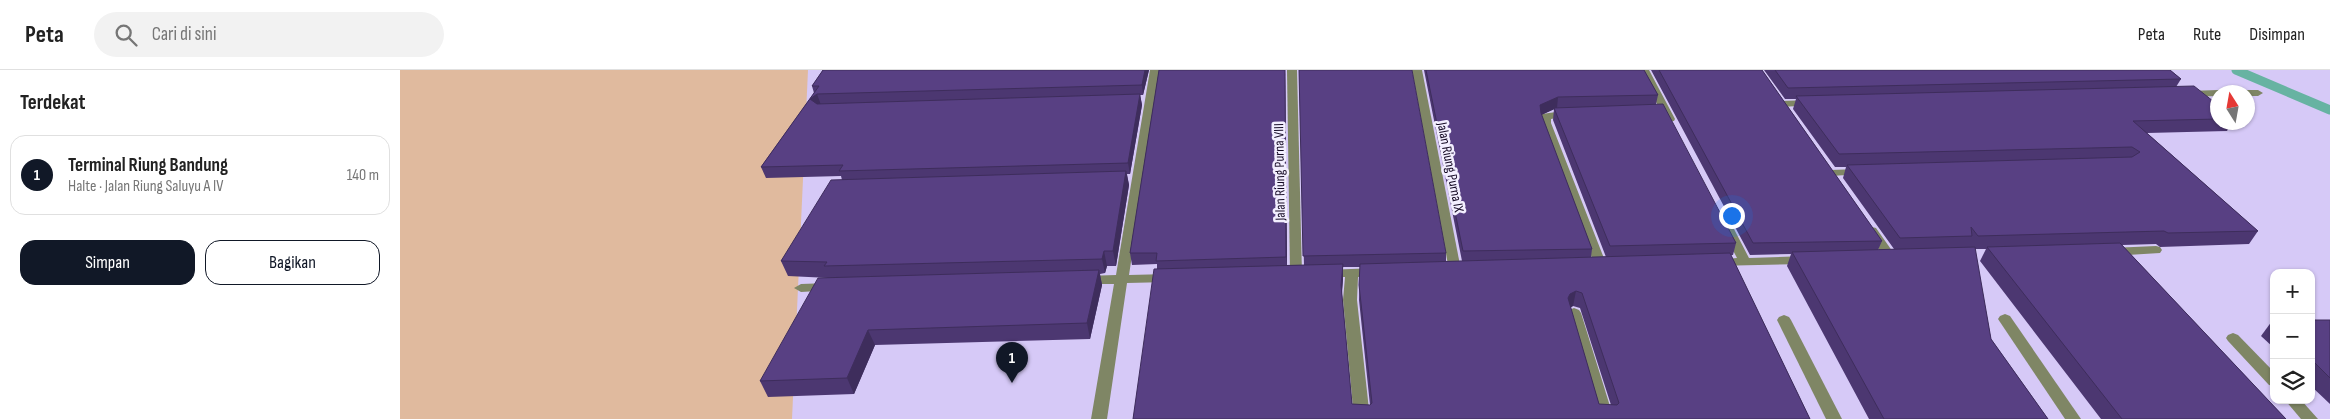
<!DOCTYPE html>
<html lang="id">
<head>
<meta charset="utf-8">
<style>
	:root { --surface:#fff; --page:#f2f2f2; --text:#222; --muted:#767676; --line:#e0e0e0; --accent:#111827 }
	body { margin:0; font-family:"Sofia Sans Condensed",sans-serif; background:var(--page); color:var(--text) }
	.controls { position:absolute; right:15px; bottom:15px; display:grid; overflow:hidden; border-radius:10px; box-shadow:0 1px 4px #0004 }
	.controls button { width:45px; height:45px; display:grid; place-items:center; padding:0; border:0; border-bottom:1px solid var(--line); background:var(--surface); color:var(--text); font:25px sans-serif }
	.compass { position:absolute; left:1810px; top:15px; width:45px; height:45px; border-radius:50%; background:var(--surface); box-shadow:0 1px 4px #0004; rotate:349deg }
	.you { position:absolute; left:1331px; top:145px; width:18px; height:18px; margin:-12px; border:4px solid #fff; border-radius:50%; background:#1a73e8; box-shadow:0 0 0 8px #1a73e833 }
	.badge { display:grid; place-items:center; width:32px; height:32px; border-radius:50%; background:var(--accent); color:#fff; font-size:16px; font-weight:700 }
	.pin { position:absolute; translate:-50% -41px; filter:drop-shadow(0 1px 2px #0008) }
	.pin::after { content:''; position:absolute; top:26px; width:18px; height:15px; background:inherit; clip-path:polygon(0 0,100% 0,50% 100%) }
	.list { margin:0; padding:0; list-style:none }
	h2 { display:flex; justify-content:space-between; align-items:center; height:65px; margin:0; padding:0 20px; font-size:21px }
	h2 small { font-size:16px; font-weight:400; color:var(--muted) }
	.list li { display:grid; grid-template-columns:32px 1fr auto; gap:15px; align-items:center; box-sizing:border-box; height:80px; margin:0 10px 10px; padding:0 10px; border:1px solid var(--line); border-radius:15px }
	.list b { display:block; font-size:19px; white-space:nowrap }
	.list p { margin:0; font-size:16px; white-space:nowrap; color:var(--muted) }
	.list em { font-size:16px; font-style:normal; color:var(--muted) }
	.actions { display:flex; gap:10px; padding:15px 20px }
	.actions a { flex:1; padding:11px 0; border:1px solid var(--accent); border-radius:15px; text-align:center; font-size:18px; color:var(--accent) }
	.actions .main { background:var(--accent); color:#fff }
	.icon { flex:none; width:28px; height:28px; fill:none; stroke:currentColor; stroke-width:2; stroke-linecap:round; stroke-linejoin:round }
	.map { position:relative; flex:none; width:1930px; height:349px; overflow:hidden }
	header { display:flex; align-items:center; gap:30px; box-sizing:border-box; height:70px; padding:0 25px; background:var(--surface); border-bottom:1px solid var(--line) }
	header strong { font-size:24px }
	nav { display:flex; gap:28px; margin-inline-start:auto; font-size:18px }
	.search { width:350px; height:45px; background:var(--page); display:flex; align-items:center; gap:12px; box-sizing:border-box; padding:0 18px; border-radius:28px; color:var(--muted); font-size:19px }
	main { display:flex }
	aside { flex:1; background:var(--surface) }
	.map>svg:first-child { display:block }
</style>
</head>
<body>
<header>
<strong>Peta</strong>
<div class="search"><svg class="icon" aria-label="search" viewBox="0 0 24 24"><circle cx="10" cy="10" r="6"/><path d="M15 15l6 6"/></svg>Cari di sini</div>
<nav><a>Peta</a><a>Rute</a><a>Disimpan</a></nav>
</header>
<main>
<aside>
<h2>Terdekat<small></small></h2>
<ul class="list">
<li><span class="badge">1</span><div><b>Terminal Riung Bandung</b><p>Halte · Jalan Riung Saluyu A IV</p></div><em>140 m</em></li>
</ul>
<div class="actions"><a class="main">Simpan</a><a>Bagikan</a></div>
</aside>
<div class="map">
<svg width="1930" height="349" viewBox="0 0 1930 349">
	<rect width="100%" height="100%" fill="#d6c9f7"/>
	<path fill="#e0ba9e" d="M0,0H408L392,349H0Z"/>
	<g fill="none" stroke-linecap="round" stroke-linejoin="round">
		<path stroke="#67b3a2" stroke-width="9" d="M1836,0L1930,40"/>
		<g fill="#7f8665" fill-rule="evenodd">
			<path d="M750,0H760L729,205L769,204L775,208L769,212L727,213L707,349H691L714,214H684L677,210L684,206L716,205Z"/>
			<path d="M887,0H897L902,204L896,208L890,204Z"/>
			<path d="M1012,0H1022L1061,200L1055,204L1049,200Z"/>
			<path d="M1239,0H1249L1275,49L1274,51H1266L1265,49Z"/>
			<path d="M1818,20L1823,22H1818V26L1788,27L1783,24L1788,21Z"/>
			<path d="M1848,20H1858L1863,23L1858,26H1848V22H1843Z"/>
			<path d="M1411,30L1416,33L1415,35L1381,37L1376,34L1381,31Z"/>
			<path d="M1170,40L1175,43L1174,45L1151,49V53L1207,196L1201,200L1195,196L1141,53L1142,44Z"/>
			<path d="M1460,99L1464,100L1466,102L1464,104L1430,106L1424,103L1430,100Z"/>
			<path d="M1328,155L1334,159L1349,188L1406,186L1412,190L1406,194L1314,196L1313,193L1314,190L1337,188L1322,159Z"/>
			<path d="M1472,157L1476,158L1495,185L1497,188L1495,191H1487L1466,161Z"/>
			<path d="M1756,176L1760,177L1762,180L1760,183L1711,186L1705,182L1711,178Z"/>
			<path d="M976,198L981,199L982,202L981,205L958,207L957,230L970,349H954L943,230L945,207L926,208L920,204L926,200Z"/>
			<path d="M429,213L434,214L436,217L434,220L401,222L394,218L401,214Z"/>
			<path d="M1174,238L1179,240L1181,243L1214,349H1198L1167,243L1169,240Z"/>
			<path d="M1605,244L1610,246L1681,349H1665L1598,249L1600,246Z"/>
			<path d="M1384,245L1389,247L1391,250L1442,349H1426L1377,250L1379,247Z"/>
			<path d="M1833,263L1838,265L1874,302V316L1869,315L1828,271L1826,268L1828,265Z"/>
			<path d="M1885,330H1901L1918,349H1901Z"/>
		</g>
	</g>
	<g fill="#4c3771" fill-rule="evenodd">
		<path d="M423,0H749L743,25H740L742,35L730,104H727L729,115L716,196H707L705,203L700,204L702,215L690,269L475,275L454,324L368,327L360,311L429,208L388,206L381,191L442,110L441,106L366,108L361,97L414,23L412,16Z"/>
		<path d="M759,0H885L887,195H904L899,0L1046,183V191H1062L1024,0H1244L1258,25L1256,34L1336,173L1333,185H1331L1410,349H733L757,199V194L732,195L730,183ZM1154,39L1153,50L1206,187H1191L1192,179L1141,45ZM943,197H960L959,230L970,335L952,334L942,224L943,209ZM1173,236L1180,238L1211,335L1199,334L1170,238Z"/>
		<path d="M1251,0H1362L1482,171L1478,180L1494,179L1443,108L1446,97H1435L1393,39L1396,29H1385L1364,0H1770L1781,9L1776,17L1818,35V52H1832L1827,61L1747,63L1858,161L1849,174L1760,177L1756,174L1722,175L1886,349H1701L1580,191L1586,179H1575L1591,269L1648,349H1469L1387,196L1391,184L1350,185Z"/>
		<path d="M1911,250H1930V334L1911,316Z"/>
		<path d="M1872,251H1874V278L1861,266Z"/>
	</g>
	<g fill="#3e2d5c">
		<path d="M745,0H749L743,25L742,15Z"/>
		<path d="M885,0L887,198L886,187Z"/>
		<path d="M417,24L421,35L414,39L410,29Z"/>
		<path d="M740,24L742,35L730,104L728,93Z"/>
		<path d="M1158,27L1157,38L1139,46L1140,35Z"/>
		<path d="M726,101L729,115L716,196L713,181Z"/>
		<path d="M704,181L707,196L705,203L702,189Z"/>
		<path d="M943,194V209L941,230V215Z"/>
		<path d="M699,200L702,215L690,269L687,253Z"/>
		<path d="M1176,221L1173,236L1167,239L1168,228L1170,224Z"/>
		<path d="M468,260L475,275L454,324L447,308Z"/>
	</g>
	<g fill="#584083" stroke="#3e2d5c" fill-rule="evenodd">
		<path d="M423,0H745L742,15L417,24L410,29L417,34L740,24L728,93L439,101L443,95L361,97L419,16H412Z"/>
		<path d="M759,0H885L886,187L756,191L757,183H730Z"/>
		<path d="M899,0H1012L1046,183L903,186Z"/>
		<path d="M1026,0H1244L1258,25L1158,27L1140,35L1141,43L1192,179L1063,181Z"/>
		<path d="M1259,0H1362L1482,171L1353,173Z"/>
		<path d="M1375,0H1770L1781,9L1388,18Z"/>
		<path d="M1794,16L1818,35V49L1733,51L1858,161L1768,163L1764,161L1578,166L1571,157L1572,166L1500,168L1447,95L1732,87L1740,82L1732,77L1439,84L1396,26Z"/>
		<path d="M1263,34L1336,173L1210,176L1154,38Z"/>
		<path d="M726,101L713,181H704L702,189L424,196L427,192L381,191L431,110Z"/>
		<path d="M1720,173L1886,349H1722L1587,177Z"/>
		<path d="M1575,177L1591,269L1648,349H1484L1392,182Z"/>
		<path d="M1330,183L1410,349H733L754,199L943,194L941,215L952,334L970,335L972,333L959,215L960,194ZM1176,221L1182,223L1219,333L1217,335L1199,334L1168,228L1170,224Z"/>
		<path d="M699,200L687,253L468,260L447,308L360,311L418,208Z"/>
		<path d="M1911,250H1930V308L1911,289Z"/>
	</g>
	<g text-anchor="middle" stroke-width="5" stroke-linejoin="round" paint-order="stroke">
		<g font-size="14" fill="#130823" stroke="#f3efff">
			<text transform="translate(1051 97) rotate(79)" y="5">Jalan Riung Purna IX</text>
			<text transform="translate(879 102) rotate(-91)" y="5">Jalan Riung Purna VIII</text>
		</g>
	</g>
</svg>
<div class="controls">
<button>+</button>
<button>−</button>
<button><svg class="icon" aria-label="layers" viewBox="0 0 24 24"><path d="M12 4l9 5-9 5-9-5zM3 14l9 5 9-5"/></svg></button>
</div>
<svg class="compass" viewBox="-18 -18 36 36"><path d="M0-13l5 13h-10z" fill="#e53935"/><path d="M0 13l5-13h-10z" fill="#767676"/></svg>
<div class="you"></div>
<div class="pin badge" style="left:612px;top:313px">1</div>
</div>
</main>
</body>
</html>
